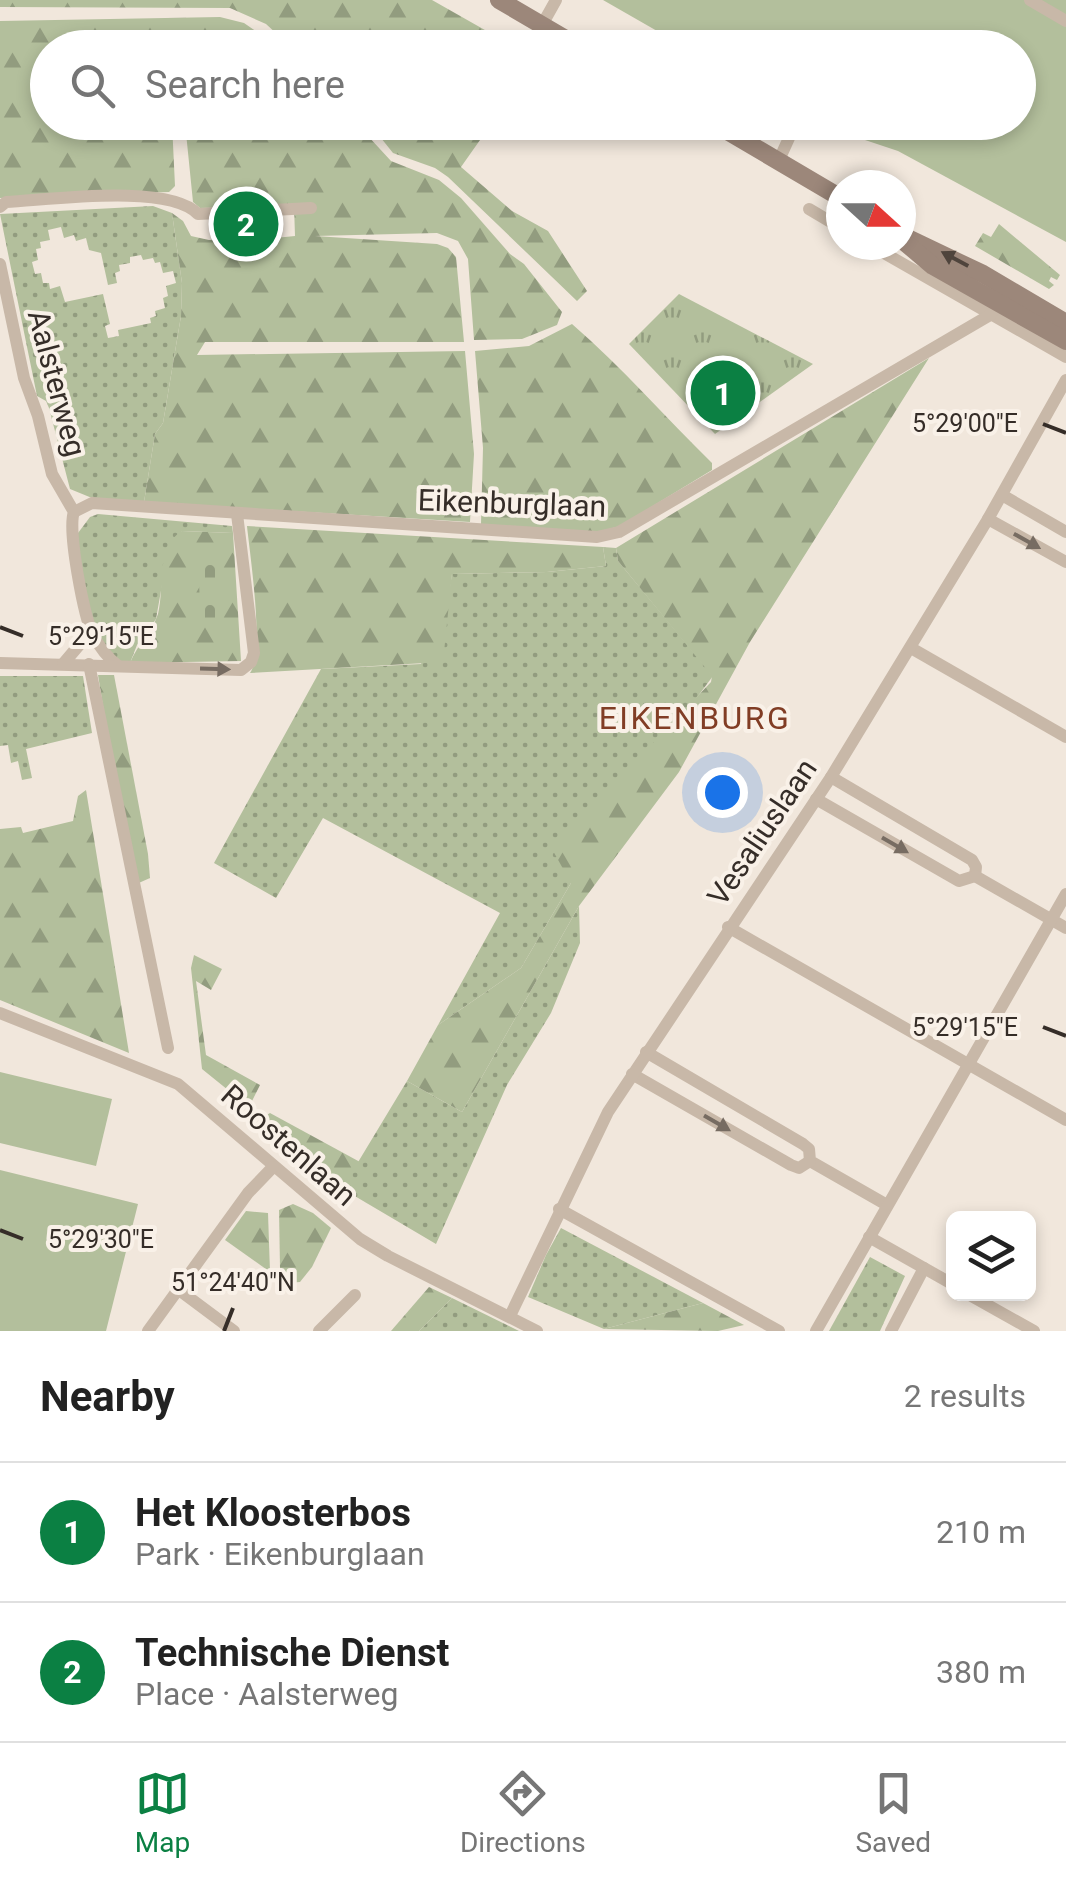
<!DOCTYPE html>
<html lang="en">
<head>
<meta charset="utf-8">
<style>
  body { margin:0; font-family:Roboto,sans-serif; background:#f2f2f2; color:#222 }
  .controls { position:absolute; right:30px; bottom:30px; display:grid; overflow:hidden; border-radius:15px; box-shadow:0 5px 15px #0003 }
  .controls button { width:90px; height:90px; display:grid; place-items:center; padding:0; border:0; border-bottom:2px solid #e0e0e0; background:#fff; color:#222; font:50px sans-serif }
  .compass { position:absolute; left:826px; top:170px; width:90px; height:90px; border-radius:50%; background:#fff; box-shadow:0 5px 15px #0003; rotate:111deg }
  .you { position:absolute; left:722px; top:792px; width:35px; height:35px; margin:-25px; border:8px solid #fff; border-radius:50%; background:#1a73e8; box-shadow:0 0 0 15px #1a73e833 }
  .badge { display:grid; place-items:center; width:65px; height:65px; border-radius:50%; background:#0b8043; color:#fff; font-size:32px; font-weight:700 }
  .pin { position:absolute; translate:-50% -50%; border:5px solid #fff; box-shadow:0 2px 10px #0006 }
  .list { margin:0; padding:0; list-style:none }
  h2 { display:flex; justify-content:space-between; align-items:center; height:130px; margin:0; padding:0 40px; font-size:42px }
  h2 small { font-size:32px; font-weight:400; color:#767676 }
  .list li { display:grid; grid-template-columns:65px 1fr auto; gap:30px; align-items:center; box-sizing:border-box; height:140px; padding:0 40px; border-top:2px solid #e0e0e0 }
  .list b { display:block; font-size:38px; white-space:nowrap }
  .list p { margin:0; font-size:32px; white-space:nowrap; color:#767676 }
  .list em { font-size:32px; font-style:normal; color:#767676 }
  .icon { flex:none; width:55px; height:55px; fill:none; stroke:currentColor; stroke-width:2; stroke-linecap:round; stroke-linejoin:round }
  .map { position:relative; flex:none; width:1066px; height:1331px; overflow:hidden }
  .search { position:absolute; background:#fff; box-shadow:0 5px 15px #0003; left:30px; right:30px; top:30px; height:110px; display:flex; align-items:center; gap:25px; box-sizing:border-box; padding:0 35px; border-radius:55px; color:#767676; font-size:38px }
  .sheet { height:410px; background:#fff }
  nav { display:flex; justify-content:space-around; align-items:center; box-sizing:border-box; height:140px; border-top:2px solid #e0e0e0; background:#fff; font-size:28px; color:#767676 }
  nav a { display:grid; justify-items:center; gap:5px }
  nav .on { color:#0b8043 }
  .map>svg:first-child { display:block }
  .grass { fill:url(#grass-dots); fill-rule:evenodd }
  .forest { fill:url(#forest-firs) }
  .cemetery { fill:url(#cemetery-stones) }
  .park { fill:url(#park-tufts) }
  .pitch { fill:#b3bf9c }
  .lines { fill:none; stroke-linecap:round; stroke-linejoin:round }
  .street { stroke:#c8b8a8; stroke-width:12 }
  .secondary { stroke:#9c877a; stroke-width:18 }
  .oneway { fill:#4f443c }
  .oneway2 { fill:#776c62 }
  .ticks { fill:none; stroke:#352d28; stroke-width:4 }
  .labels { text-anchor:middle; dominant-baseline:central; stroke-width:8; stroke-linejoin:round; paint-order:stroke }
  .street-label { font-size:30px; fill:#352d28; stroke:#f9f1e8 }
  .neighbourhood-label { font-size:32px; letter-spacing:2.5px; fill:#813d25; stroke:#f9f1e8 }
  .ticks-label { font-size:25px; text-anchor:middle; fill:#352d28; stroke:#f9f1e8; stroke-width:8; stroke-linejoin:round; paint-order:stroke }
</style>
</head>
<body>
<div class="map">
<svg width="1066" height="1331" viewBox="0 0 1066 1331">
  <defs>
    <pattern id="grass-dots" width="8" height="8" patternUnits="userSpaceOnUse" patternTransform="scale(2.5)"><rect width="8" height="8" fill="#b3bf9c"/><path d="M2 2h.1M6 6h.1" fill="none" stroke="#929c7f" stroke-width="1.8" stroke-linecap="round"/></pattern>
    <pattern id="forest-firs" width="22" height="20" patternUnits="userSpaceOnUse" patternTransform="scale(2.5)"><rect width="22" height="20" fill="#b3bf9c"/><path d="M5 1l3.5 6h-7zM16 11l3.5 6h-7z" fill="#929c7f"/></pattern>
    <pattern id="cemetery-stones" width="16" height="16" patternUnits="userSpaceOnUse" patternTransform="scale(2.5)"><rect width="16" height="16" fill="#b3bf9c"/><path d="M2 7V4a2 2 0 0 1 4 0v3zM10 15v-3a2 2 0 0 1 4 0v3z" fill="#929c7f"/></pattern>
    <pattern id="park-tufts" width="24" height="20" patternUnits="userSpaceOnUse" patternTransform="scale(2.5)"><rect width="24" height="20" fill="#b3bf9c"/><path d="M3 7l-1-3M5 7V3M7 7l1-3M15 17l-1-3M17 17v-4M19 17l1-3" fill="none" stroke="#929c7f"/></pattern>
  </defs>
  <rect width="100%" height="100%" fill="#f1e7dc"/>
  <g class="grass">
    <path d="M153,206L172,213L182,283L181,316L163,423L155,434L144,502L92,498L70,489L49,408L46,401L37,396L0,214ZM61,227L64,238L74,235L76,241L86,238L89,250L101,253L108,285L117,283L115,273L120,271L119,265L130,263V257L141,255L143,260L153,258L155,263L160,262L163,273L173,271L176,283L166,286L168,296L163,298L165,308L155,311L156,316L150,318L151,323L118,330L119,336L108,338L105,326L110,324L103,294L65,302L60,286L50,289L49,283H43L41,273L35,274L32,262L38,260L36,249L41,248L40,242L50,240L48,230Z"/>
    <path d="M98,514L232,526L233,533L182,531L162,585L156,619L137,645L130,663L118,662L95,637L75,537L90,517Z"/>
    <path d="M603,547L616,548L618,561L713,676L695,700L571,883L521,968L438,1025L500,913L323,818L276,898L214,863L321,669L421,664L449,593L452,574L547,572L606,566Z"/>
    <path d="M0,676H83L92,733L26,749L32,778L22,780L18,761L11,763L8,745L0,746Z"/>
    <path d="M579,906L580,943L551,1013L507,1085L436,1244L353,1195L340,1192L407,1081L462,1112Z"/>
    <path d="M561,1228L703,1303L604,1329L528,1297L546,1255Z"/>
    <path d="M870,1257L905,1276L880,1331H829Z"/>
    <path d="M452,1298L519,1331H419Z"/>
  </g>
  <g class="forest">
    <path d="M0,0H432L515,47H291L266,24L230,8L0,7Z"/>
    <path d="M220,17L244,23L279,47L48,48V122L172,123L175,186L169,192L0,198V21Z"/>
    <path d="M185,123H356L391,161L439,180L461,198L510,254L524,264L562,312L557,325L522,339L474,340L468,259L458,241L437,233L315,236L437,244L448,248L456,257L464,342H205L197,355L465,351L474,454L470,522L144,502L155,434L163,423L181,316L182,283L172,213L183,221L191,236L209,240L237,239L238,254H264L265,239L295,236L294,206L200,208L193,202Z"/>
    <path d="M369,123H492L461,167L512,211L548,231L587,291L577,301L448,177L435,168L393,153Z"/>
    <path d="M999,224L1060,275L1057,280L1051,277L1049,281L1054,285L1049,289L975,246L983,233L991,237Z"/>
    <path d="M572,324C622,367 665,417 712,463V470L620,526L595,533L481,524L483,448L475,351L529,346Z"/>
    <path d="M929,358L750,642L679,772L579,906L462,1112L407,1081L438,1025L521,968L571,883L552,849L711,682L712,676L618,561L616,548Z"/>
    <path d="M247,526L603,547L606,566L547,572L452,574L443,662L250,673C265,652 250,556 247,526Z"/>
    <path d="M182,531L233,533L241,661L130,663C137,645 152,632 158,614C165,587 155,547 182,531Z"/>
    <path d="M98,675H114L148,854L150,878L132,886Z"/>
    <path d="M86,790L129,1053L0,1000V829L21,827L23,833L73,821L78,796Z"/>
    <path d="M194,955L222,969L211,990L196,981L206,1055L260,1085L249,1107L202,1069L191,968Z"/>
    <path d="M270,1113L360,1162L340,1192L262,1118Z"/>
    <path d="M293,1204L313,1213L331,1228L312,1267L300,1282L287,1283L280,1268L279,1210Z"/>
    <path d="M246,1211L268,1213L270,1272L225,1240Z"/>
    <path d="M429,1287L452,1298L419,1331H391Z"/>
    <path d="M703,1303L744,1325L718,1331L604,1329Z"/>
  </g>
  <path class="cemetery" d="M219,557L223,619L221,623L204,625L201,622L198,564L201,558Z"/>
  <path class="park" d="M679,294L813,364L715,434L629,344Z"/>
  <g class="pitch">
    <path d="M603,0H1066V242L898,151L814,123L1018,122V48L685,47Z"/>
    <path d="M0,1072L112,1099L96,1166L0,1143Z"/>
    <path d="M0,1170L138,1204L106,1331H0Z"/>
  </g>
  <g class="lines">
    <g class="street">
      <path d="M1030,0L1066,21"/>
      <path d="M542,25L556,0"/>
      <path d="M779,160L789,138"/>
      <path d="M0,207L6,202C50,200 168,183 198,214L311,208"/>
      <path d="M809,209L841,228"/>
      <path d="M870,245L1066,357"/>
      <path d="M0,264L24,378L38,416L52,474L74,512C67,529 84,618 93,635C99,646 107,657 117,665"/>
      <path d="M1002,495L1066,532"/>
      <path d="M74,512L92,503L597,537L619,532L990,315L1003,296"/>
      <path d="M988,519L1066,562"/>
      <path d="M911,648L1066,737"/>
      <path d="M0,663L241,670L251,662L254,653L237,514"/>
      <path d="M63,664L91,631"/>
      <path d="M89,664L168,1048"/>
      <path d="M831,777L972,860L976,867L975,876"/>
      <path d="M816,799L959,881L975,876"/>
      <path d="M975,876L1066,928"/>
      <path d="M728,927L1066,1120"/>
      <path d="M0,1013L178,1084L360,1239L388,1256L537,1331"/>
      <path d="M646,1052L803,1144L809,1149L810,1161L887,1205"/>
      <path d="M632,1074L791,1165L799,1168L810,1161"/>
      <path d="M559,1209L779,1331"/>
      <path d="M869,1237L954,1285"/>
      <path d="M179,1290L234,1331"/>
      <path d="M968,1294L1034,1331"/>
      <path d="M510,1316L608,1112L831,777L988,519L1066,380"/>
      <path d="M148,1331L248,1193L273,1167"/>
      <path d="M319,1331L355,1295"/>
      <path d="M816,1331L1066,894"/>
      <path d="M891,1331L924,1268"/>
    </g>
    <g class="secondary">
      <path d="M499,0L581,48"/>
      <path d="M712,122L841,198"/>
      <path d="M901,235L983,274L1066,323"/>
      <path d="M901,239L933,266L1066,341"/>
    </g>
  </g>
  <defs><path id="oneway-solid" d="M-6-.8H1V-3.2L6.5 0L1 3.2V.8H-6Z" transform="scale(2.5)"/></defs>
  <use class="oneway" href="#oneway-solid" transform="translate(955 259) rotate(-152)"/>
  <g class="oneway2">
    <use href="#oneway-solid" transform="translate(1027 541) rotate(29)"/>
    <use href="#oneway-solid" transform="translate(215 669) rotate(2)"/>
    <use href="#oneway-solid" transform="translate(895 845) rotate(30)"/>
    <use href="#oneway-solid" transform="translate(717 1123) rotate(30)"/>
  </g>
  <path class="ticks" d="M1043,424L1066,433M0,627L23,636M1043,1027L1066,1036M0,1230L23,1239M224,1331L233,1308"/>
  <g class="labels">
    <g class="street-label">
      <text transform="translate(57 383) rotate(75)">Aalsterweg</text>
      <text transform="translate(512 503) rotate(2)">Eikenburglaan</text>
      <text transform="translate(762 832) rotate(-56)">Vesaliuslaan</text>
      <text transform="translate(289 1145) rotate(41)">Roostenlaan</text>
    </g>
    <g class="neighbourhood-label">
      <text x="695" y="718">EIKENBURG</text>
    </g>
  </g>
  <g class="ticks-label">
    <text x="965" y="432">5°29'00"E</text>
    <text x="101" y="645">5°29'15"E</text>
    <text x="965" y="1036">5°29'15"E</text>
    <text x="101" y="1248">5°29'30"E</text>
    <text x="233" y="1291">51°24'40"N</text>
  </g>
</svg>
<div class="controls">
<button><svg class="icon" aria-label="layers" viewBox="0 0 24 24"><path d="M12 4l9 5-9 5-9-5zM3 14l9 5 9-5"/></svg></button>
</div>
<svg class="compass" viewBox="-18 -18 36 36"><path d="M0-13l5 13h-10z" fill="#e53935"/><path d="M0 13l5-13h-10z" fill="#767676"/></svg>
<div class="you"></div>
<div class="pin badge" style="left:723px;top:393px">1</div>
<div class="pin badge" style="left:246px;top:224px">2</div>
<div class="search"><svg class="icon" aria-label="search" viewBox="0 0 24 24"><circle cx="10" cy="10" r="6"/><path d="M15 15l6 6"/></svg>Search here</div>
</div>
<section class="sheet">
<h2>Nearby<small>2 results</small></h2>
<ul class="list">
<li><span class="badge">1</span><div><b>Het Kloosterbos</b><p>Park · Eikenburglaan</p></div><em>210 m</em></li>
<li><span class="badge">2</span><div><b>Technische Dienst</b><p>Place · Aalsterweg</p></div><em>380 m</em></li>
</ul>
</section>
<nav>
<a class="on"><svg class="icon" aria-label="map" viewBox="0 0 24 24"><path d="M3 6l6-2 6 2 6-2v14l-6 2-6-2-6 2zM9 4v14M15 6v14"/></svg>Map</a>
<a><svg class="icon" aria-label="directions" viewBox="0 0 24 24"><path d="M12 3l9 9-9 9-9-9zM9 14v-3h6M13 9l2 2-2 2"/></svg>Directions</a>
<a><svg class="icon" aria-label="saved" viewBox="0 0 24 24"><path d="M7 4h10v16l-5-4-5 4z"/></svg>Saved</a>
</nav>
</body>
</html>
